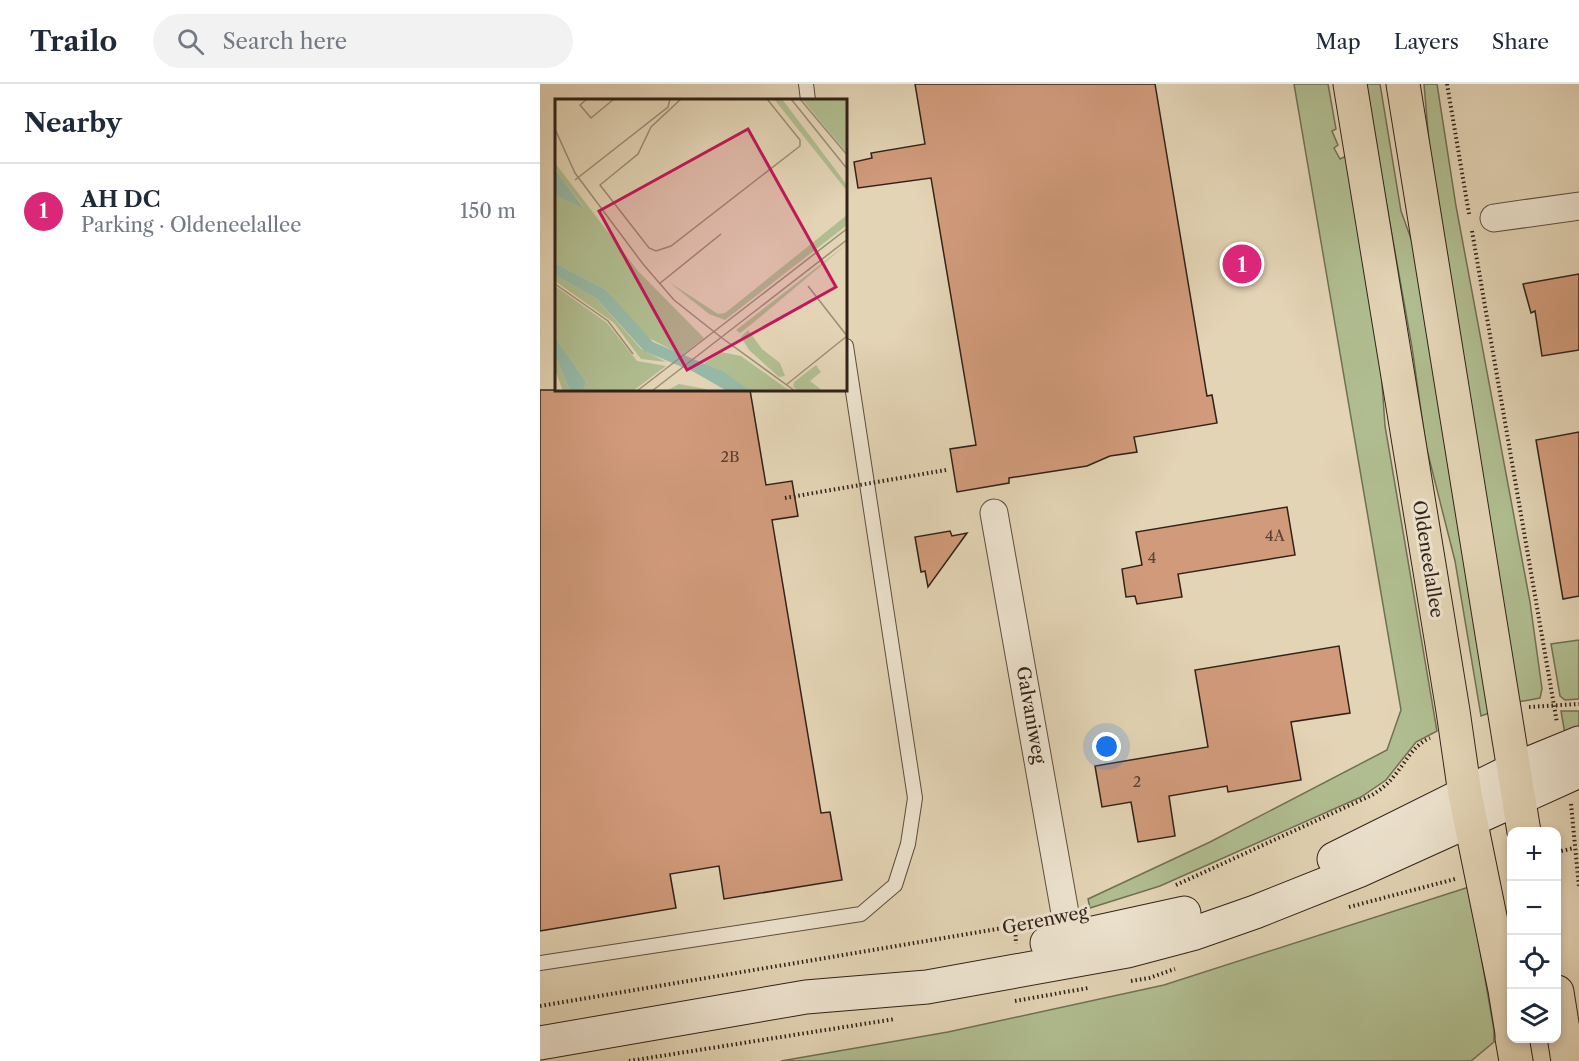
<!DOCTYPE html>
<html lang="en">
<head>
<meta charset="utf-8">
<style>
  body { margin:0; font-family:"Libre Caslon Text",serif; background:#f2f2f3; color:#1f2937 }
  .controls { position:absolute; right:18px; bottom:18px; display:grid; overflow:hidden; border-radius:12px; box-shadow:0 3px 9px #0003 }
  .controls button { width:54px; height:54px; display:grid; place-items:center; padding:0; border:0; border-bottom:2px solid #e0e1e3; background:#fff; color:#1f2937; font:30px sans-serif }
  .you { position:absolute; left:567px; top:663px; width:21px; height:21px; margin:-15px; border:4px solid #fff; border-radius:50%; background:#1a73e8; box-shadow:0 0 0 9px #1a73e833 }
  .badge { display:grid; place-items:center; width:39px; height:39px; border-radius:50%; background:#db2777; color:#fff; font-size:20px; font-weight:700 }
  .pin { position:absolute; translate:-50% -50%; border:3px solid #fff; box-shadow:0 2px 6px #0006 }
  .list { margin:0; padding:0; list-style:none }
  h2 { display:flex; justify-content:space-between; align-items:center; height:78px; margin:0; padding:0 24px; font-size:26px }
  h2 small { font-size:20px; font-weight:400; color:#747a83 }
  .list li { display:grid; grid-template-columns:39px 1fr auto; gap:18px; align-items:center; box-sizing:border-box; height:96px; padding:0 24px; border-top:2px solid #e0e1e3 }
  .list b { display:block; font-size:22px; white-space:nowrap }
  .list p { margin:0; font-size:20px; white-space:nowrap; color:#747a83 }
  .list em { font-size:20px; font-style:normal; color:#747a83 }
  .icon { flex:none; width:33px; height:33px; fill:none; stroke:currentColor; stroke-width:2; stroke-linecap:round; stroke-linejoin:round }
  .map { position:relative; flex:none; width:1039px; height:977px; overflow:hidden }
  header { display:flex; align-items:center; gap:36px; box-sizing:border-box; height:84px; padding:0 30px; background:#fff; border-bottom:2px solid #e0e1e3 }
  header strong { font-size:28px }
  nav { display:flex; gap:33px; margin-inline-start:auto; font-size:21px }
  .search { width:420px; height:54px; background:#f2f2f3; display:flex; align-items:center; gap:15px; box-sizing:border-box; padding:0 21px; border-radius:33px; color:#747a83; font-size:22px }
  main { display:flex }
  aside { flex:1; background:#fff }
  .map>svg:first-child { display:block }
  .green { fill:#b0bd90; stroke:#707054; stroke-width:1.5 }
  .pier { fill:#e3d4b5 }
  .building { fill:#d19b7b; stroke:#312219; stroke-width:1.5 }
  .lines { fill:none; stroke-linecap:round; stroke-linejoin:round }
  .lane-casing { stroke:#5e4e40; stroke-width:16 }
  .street-casing { stroke:#5e4e40; stroke-width:29 }
  .secondary-casing { stroke:#312219; stroke-width:35 }
  .primary-casing { stroke:#312219; stroke-width:35 }
  .path { stroke:#312219; stroke-width:4; stroke-dasharray:1.5 3; stroke-linecap:butt }
  .lane { stroke:#ede3cf; stroke-width:14 }
  .street { stroke:#ede3cf; stroke-width:27 }
  .secondary { stroke:#ede3cf; stroke-width:33 }
  .primary { stroke:#e3d4b5; stroke-width:33 }
  .path-bridge { stroke:#312219; stroke-width:4; stroke-dasharray:1.5 3; stroke-linecap:butt }
  .labels { text-anchor:middle; dominant-baseline:central; stroke-width:6; stroke-linejoin:round; paint-order:stroke }
  .number-label { font-size:15px; fill:#594032 }
  .street-label { font-size:18px; fill:#312219; stroke:#ede3cf }
  .inset-road { fill:none; stroke:#9c8d77; stroke-width:1.5 }
  .view { fill:#c2185b; fill-opacity:0.15; stroke:#c2185b; stroke-width:3 }
  .inset-edge { fill:none; stroke:#312219; stroke-width:3 }
</style>
</head>
<body>
<header>
<strong>Trailo</strong>
<div class="search"><svg class="icon" aria-label="search" viewBox="0 0 24 24"><circle cx="10" cy="10" r="6"/><path d="M15 15l6 6"/></svg>Search here</div>
<nav><a>Map</a><a>Layers</a><a>Share</a></nav>
</header>
<main>
<aside>
<h2>Nearby<small></small></h2>
<ul class="list">
<li><span class="badge">1</span><div><b>AH DC</b><p>Parking · Oldeneelallee</p></div><em>150 m</em></li>
</ul>
</aside>
<div class="map">
<svg width="1039" height="977" viewBox="0 0 1039 977">
  <rect width="100%" height="100%" fill="#e3d4b5"/>
  <filter id="stains"><feTurbulence type="fractalNoise" baseFrequency=".00333" numOctaves="4"/><feColorMatrix values="0 0 0 0 .2 0 0 0 0 .09 0 0 0 0 .02 0 0 0 .5 -.17"/></filter>
  <radialGradient id="worn" r=".72"><stop offset=".6" stop-color="#630" stop-opacity="0"/><stop offset="1" stop-color="#630" stop-opacity=".3"/></radialGradient>
  <g class="green">
    <path d="M754,0H788L796,45L792,47L798,61L794,64L800,75L808,71L837,227L845,342L897,647L876,658L846,696L821,713L620,802L550,824L548,815L670,758L847,666L861,626Z"/>
    <path d="M825,0H840L861,127L884,191L955,627L941,632L915,477L886,362L872,263Z"/>
    <path d="M884,0H897L916,122L990,518L1002,605L1000,614L978,618L894,118Z"/>
    <path d="M1039,556V615L1025,616L1020,612L1011,560Z"/>
    <path d="M1021,627H1039V647L1025,650Z"/>
    <path d="M929,803L954,946V958L931,977H241L408,948L624,901Z"/>
  </g>
  <path class="pier" d="M1037,881L1039,895V977H999L995,955L1017,954V899Z"/>
  <g class="building">
    <path d="M375,0H615L667,312L672,311L677,339L594,353L597,368L570,372L547,382L469,394V399L417,408L410,365L436,361L391,94L318,104L314,78L332,74L331,69L385,60Z"/>
    <path d="M1039,190V266L1002,272L995,227L991,229L983,200Z"/>
    <path d="M0,306H210L226,401L252,397L258,432L232,436L281,729L290,728L302,796L184,815L179,782L130,790L136,824L0,847Z"/>
    <path d="M1039,348V512L1023,515L996,356Z"/>
    <path d="M747,423L755,471L638,490L642,513L597,520L595,512L586,513L582,485L602,481L596,448Z"/>
    <path d="M410,447L412,452L427,449L388,503L385,487L381,488L375,453Z"/>
    <path d="M799,562L810,629L751,638L761,696L688,708L687,702L629,712L635,752L598,758L591,718L562,723L555,682L668,663L655,586Z"/>
  </g>
  <g class="lines">
    <defs>
      <g id="lane">
        <path d="M266,0L268,16"/>
        <path d="M0,879L321,830L355,801L368,760L375,714L306,262"/>
      </g>
      <g id="street">
        <path d="M954,134L1039,122"/>
        <path d="M454,429L533,874"/>
      </g>
      <g id="secondary">
        <path d="M794,775L973,686L1039,659"/>
        <path d="M507,859L644,829"/>
        <path d="M0,959L266,913L387,903L587,867L655,849L715,828L818,787L1039,687"/>
      </g>
      <g id="primary">
        <path d="M810,0L913,627L925,710L965,906L972,949"/>
        <path d="M863,0L984,748"/>
        <path d="M1017,908L1028,977"/>
        <path d="M972,954L976,977"/>
      </g>
    </defs>
    <use href="#lane" class="lane-casing"/>
    <use href="#street" class="street-casing"/>
    <use href="#secondary" class="secondary-casing"/>
    <use href="#primary" class="primary-casing"/>
    <g class="path">
      <path d="M907,0L929,130"/>
      <path d="M932,147L1017,639"/>
      <path d="M989,623L1039,620"/>
      <path d="M1031,720L1039,803"/>
      <path d="M1017,768L1034,764"/>
      <path d="M636,801L832,711C840,706 848,700 854,692C866,678 873,661 890,654"/>
      <path d="M809,823L915,795"/>
      <path d="M475,842L476,860"/>
      <path d="M591,897L609,894L635,885"/>
      <path d="M475,917L548,904"/>
      <path d="M0,922L487,840"/>
      <path d="M89,977L355,935"/>
    </g>
    <use href="#lane" class="lane"/>
    <use href="#street" class="street"/>
    <use href="#secondary" class="secondary"/>
    <use href="#primary" class="primary"/>
    <path class="path-bridge" d="M245,414L406,386"/>
  </g>
  <g class="labels">
    <g class="number-label">
      <text x="190" y="372">2B</text>
      <text x="735" y="451">4A</text>
      <text x="612" y="473">4</text>
      <text x="597" y="697">2</text>
    </g>
    <g class="street-label">
      <text transform="translate(888 475) rotate(81)">Oldeneelallee</text>
      <text transform="translate(491 631) rotate(80)">Galvaniweg</text>
      <text transform="translate(505 836) rotate(-11)">Gerenweg</text>
    </g>
  </g>
  <g transform="translate(15 15)">
    <rect width="292" height="292" fill="#e3d4b5"/>
    <path d="M219,0H227L292,86V92ZM247,0H292V54ZM0,64L83,172L149,239L127,256L90,237L51,191L0,164V96L29,108L2,74ZM292,116V126L170,221L154,215L114,183L163,215L170,214ZM292,145L198,224L185,234L181,231ZM0,176L41,199L86,250L111,263L86,260L59,224L0,182ZM0,187L52,224L82,262L111,267L78,292H28L31,283L0,238ZM193,231L207,250L225,264L230,277L224,278L194,251L186,238ZM166,253L186,257L235,292H195L149,264ZM0,256L15,292H8L0,271ZM261,266L266,273L255,282L268,292H244L238,288L239,283ZM124,285L151,290L154,292H111Z" fill="#b0bd90"/>
    <path d="M0,71L25,104L29,109L0,96ZM0,164L51,191L98,243L169,273L195,292H172L139,273L89,252L41,199L0,176ZM0,238L31,283L28,292H15L0,256Z" fill="#96b9a7"/>
    <path class="inset-road" d="M32,0L25,6L36,19L59,0M126,0L96,28L83,55L45,86L94,149L101,152L116,147L245,47V41L212,0M236,0L293,71M245,0L293,57M0,30L20,74L88,165L119,201L167,239M20,81L113,8L115,0M0,185L53,222L78,255M104,185L166,135M167,239L240,292M231,286L292,237L253,187M82,292L293,129M97,292L293,140"/>
    <path class="view" d="M193,30L281,188L132,271L44,112Z"/>
    <rect width="292" height="292" class="inset-edge"/>
  </g>
  <rect width="100%" height="100%" filter="url(#stains)"/>
  <rect width="100%" height="100%" fill="url(#worn)"/>
</svg>
<div class="controls">
<button>+</button>
<button>−</button>
<button><svg class="icon" aria-label="locate" viewBox="0 0 24 24"><circle cx="12" cy="12" r="6"/><path d="M12 2v4M12 18v4M2 12h4M18 12h4"/></svg></button>
<button><svg class="icon" aria-label="layers" viewBox="0 0 24 24"><path d="M12 4l9 5-9 5-9-5zM3 14l9 5 9-5"/></svg></button>
</div>
<div class="you"></div>
<div class="pin badge" style="left:702px;top:180px">1</div>
</div>
</main>
</body>
</html>
